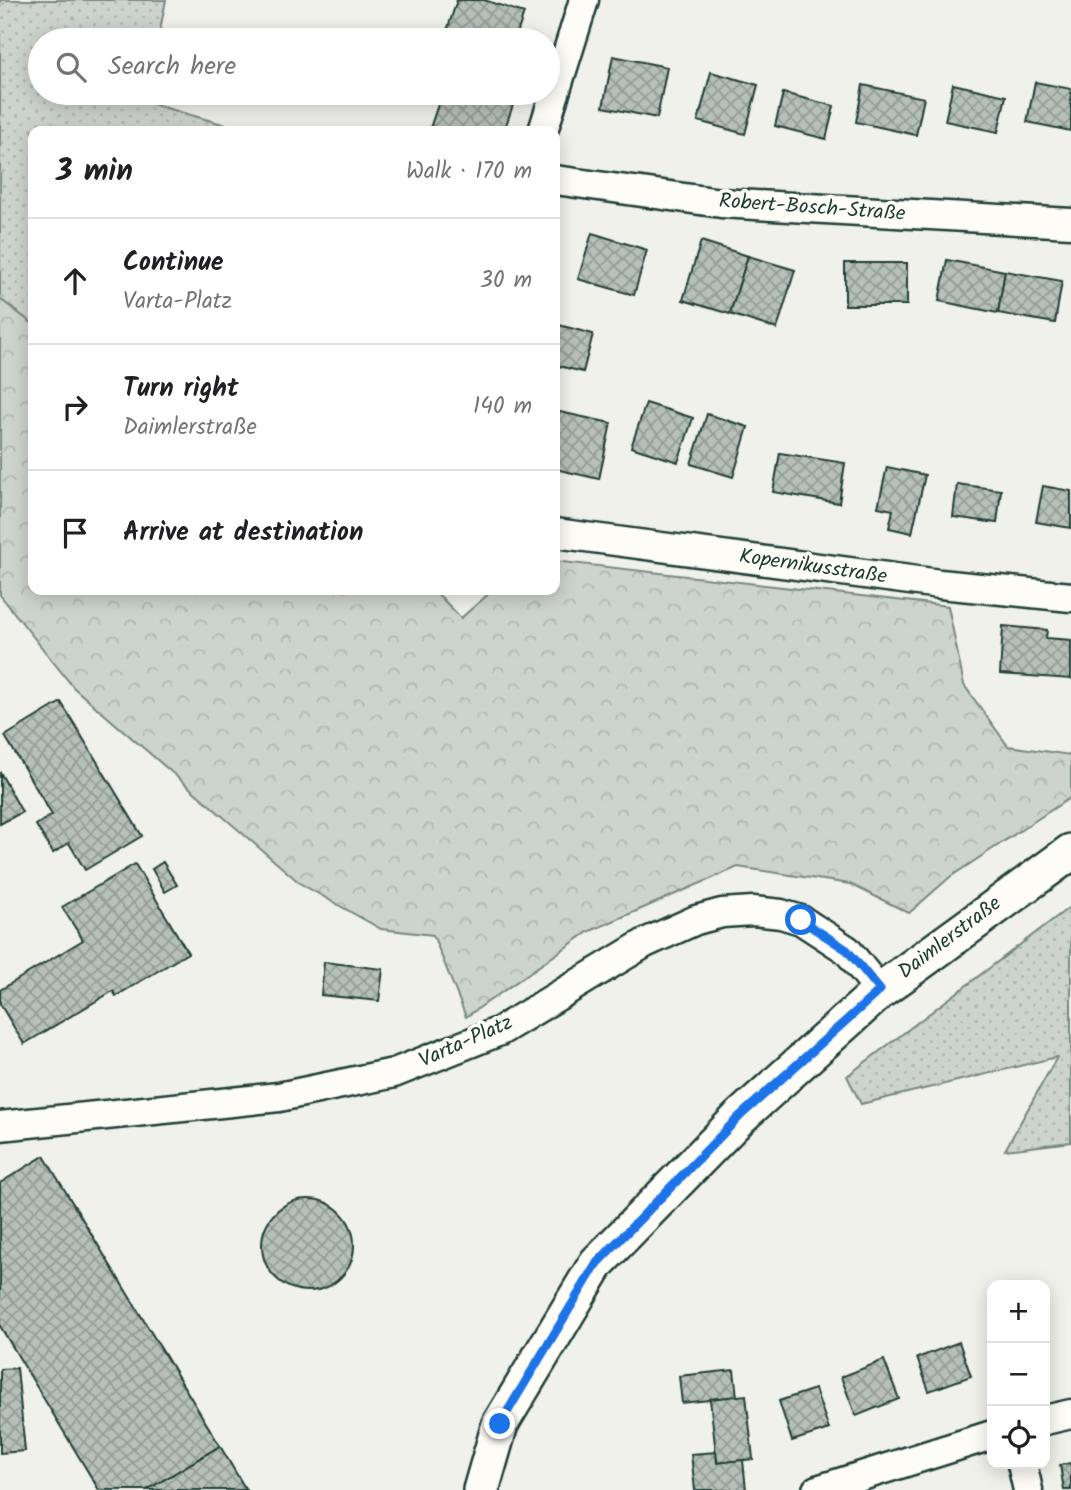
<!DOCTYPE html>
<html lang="en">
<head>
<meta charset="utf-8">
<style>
  body { margin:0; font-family:Kalam,sans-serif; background:#f6f6f6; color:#202124 }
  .controls { position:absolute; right:21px; bottom:21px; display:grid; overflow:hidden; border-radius:14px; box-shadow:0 4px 18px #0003 }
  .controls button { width:63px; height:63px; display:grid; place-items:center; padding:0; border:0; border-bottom:2px solid #e0e0e0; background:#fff; color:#202124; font:35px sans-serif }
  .stop { position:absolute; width:21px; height:21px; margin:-16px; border:5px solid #1a73e8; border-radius:50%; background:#fff }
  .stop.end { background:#1a73e8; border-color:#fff; box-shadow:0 2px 7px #0008 }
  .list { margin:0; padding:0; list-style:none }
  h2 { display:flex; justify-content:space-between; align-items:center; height:91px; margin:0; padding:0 28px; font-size:30px }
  h2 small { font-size:23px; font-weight:400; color:#757577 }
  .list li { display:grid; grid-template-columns:46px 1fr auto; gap:21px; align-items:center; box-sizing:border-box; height:126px; padding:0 28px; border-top:2px solid #e0e0e0 }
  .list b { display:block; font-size:26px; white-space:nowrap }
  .list p { margin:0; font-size:23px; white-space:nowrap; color:#757577 }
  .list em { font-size:23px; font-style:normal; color:#757577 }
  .icon { flex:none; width:38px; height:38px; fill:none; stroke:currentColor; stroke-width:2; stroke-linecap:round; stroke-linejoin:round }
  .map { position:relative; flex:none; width:1071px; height:1490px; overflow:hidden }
  .search { position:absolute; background:#fff; box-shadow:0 4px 18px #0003; left:28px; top:28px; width:532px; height:77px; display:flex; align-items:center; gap:18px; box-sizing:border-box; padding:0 24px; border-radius:38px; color:#757577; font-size:26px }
  .panel { position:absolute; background:#fff; box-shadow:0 4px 18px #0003; left:28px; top:126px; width:532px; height:469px; border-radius:14px }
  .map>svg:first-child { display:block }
  .green { fill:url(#green-dots); stroke:#768880; stroke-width:2 }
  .forest { fill:url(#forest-crowns); stroke:#768880; stroke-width:2 }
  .building { fill:url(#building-cross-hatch); stroke:#1f3d34; stroke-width:2 }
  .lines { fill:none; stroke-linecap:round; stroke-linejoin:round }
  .minor-casing { stroke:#1f3d34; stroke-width:33 }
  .major-casing { stroke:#1f3d34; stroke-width:40 }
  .minor { stroke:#fdfcf7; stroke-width:28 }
  .major { stroke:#fdfcf7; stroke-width:35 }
  .route { stroke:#1a73e8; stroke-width:9 }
  .labels { text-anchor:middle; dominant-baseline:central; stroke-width:7; stroke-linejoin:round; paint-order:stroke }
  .street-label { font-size:21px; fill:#1f3d34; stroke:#fdfcf7 }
</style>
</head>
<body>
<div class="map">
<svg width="1071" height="1490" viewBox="0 0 1071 1490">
  <defs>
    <pattern id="green-dots" width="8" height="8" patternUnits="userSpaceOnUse" patternTransform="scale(1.75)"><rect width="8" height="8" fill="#cdd3cd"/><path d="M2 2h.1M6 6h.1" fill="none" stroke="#b0b6b1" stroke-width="1.8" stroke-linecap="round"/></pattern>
    <pattern id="forest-crowns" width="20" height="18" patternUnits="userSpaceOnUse" patternTransform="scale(1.75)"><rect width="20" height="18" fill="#cdd3cd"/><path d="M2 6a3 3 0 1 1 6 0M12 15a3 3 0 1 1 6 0" fill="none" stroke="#b0b6b1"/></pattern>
    <pattern id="building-cross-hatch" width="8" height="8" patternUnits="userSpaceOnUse" patternTransform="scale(1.75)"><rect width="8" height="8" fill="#b6bfb8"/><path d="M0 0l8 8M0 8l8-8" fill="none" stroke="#939c96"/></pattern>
  </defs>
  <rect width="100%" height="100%" fill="#f0f1eb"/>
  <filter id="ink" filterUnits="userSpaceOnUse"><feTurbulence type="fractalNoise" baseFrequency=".0143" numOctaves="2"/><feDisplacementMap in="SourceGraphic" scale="14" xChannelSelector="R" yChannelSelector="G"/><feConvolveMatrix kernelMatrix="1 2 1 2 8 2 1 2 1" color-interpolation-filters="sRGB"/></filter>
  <g filter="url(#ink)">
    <g class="green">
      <path d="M0,0H166L158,40H40V93H146L145,102L247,131H33V324L0,299Z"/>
      <path d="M1071,906V1142L1005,1150L1057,1057L861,1104L847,1076Z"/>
    </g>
    <path class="forest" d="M0,299L33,324V590H434L461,618L493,590H555V561L948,606L964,685L1008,746L1071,755V797L950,877L909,913L850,884L738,867L588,932L466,1017L433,935L381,929L301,884L74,688L0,595Z"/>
    <g class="building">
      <path d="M457,0H484L524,13L515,40H444Z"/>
      <path d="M613,56L667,67L657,118L603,107Z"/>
      <path d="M711,72L758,85L745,134L698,121Z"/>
      <path d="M1035,82L1071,89V131L1027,122Z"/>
      <path d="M953,84L1006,96L998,132L945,121Z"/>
      <path d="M863,85L924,98L916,135L856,122Z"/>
      <path d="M442,93H474L513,105L504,131H429Z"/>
      <path d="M783,93L834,106L826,139L775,126Z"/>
      <path d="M592,233L647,250L634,295L578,279Z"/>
      <path d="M701,241L748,256L730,314L683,300Z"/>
      <path d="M748,256L795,270L777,329L730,314Z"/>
      <path d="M947,260L1005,271L998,313L939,301Z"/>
      <rect x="845" y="263" width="62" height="42"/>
      <path d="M1005,271L1062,281L1055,323L998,313Z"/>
      <path d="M555,324L593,334L583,372L555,365Z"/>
      <path d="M646,403L693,418L678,462L631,447Z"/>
      <path d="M555,411L611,423L599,479L555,469Z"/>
      <path d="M707,414L748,427L733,477L691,464Z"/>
      <path d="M780,453L845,463L839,503L773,492Z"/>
      <path d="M887,467L925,475L912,533L889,528L893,510L878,507Z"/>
      <path d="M957,484L1001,490L997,523L953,517Z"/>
      <path d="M1043,486L1071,491V528L1036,522Z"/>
      <path d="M1003,626L1047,630L1046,638L1071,640V679L1000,674Z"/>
      <path d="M61,702L142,836L85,870L69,843L53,853L36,825L52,815L5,736Z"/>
      <path d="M0,772L22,812L0,824Z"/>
      <path d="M163,862L177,885L165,892L152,869Z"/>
      <path d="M135,864L188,953L116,996L113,991L24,1044L0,1004V990L83,940L62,907Z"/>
      <path d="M324,962L383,969L379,1001L321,995Z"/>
      <path d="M44,1156L220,1446L147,1490H99L0,1326V1183Z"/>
      <circle cx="308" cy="1245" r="46"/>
      <path d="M959,1342L971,1376L929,1391L917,1358Z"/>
      <path d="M884,1360L899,1399L856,1416L841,1377Z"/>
      <path d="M17,1368L25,1451L0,1453V1369Z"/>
      <path d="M734,1370L737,1397L682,1403L679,1376Z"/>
      <path d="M815,1389L829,1429L792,1441L779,1401Z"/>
      <path d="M746,1395L753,1459L717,1463L710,1399Z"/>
      <path d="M220,1446L246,1490H147Z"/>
      <path d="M716,1452L717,1463L743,1460L746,1490H695L691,1454Z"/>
      <path d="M1071,1463V1490H1064L1060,1465Z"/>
    </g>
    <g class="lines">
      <defs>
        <g id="minor">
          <path d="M543,131L584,0"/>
          <path d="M555,180L721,203L1071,223"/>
          <path d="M555,533L940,584L1071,597"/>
          <path d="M0,1126L279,1097L394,1073L500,1031L645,943L696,920L722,913L753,911L781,914L801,920L847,950L880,991"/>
          <path d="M1045,1420L1071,1414"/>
          <path d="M1022,1464L1028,1490"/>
          <path d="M817,1490L992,1435"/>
        </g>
        <path id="major" d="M481,1490L500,1424L597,1263L740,1117L880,991L1071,852"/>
      </defs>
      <use href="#minor" class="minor-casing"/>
      <use href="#major" class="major-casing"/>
      <use href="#minor" class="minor"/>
      <use href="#major" class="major"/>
    </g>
  </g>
  <g class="lines" filter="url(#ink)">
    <path class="route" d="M500,1424L597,1263L740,1116L880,990L847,950L801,920"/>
  </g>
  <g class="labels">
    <g class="street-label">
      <text transform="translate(812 208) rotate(4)">Robert-Bosch-Straße</text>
      <text transform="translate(813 567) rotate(8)">Kopernikusstraße</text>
      <text transform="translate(950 938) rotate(-37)">Daimlerstraße</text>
      <text transform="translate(466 1042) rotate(-24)">Varta-Platz</text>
    </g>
  </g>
</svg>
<div class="controls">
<button>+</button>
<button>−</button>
<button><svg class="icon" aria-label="locate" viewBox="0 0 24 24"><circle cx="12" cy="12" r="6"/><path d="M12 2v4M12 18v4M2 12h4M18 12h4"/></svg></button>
</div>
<div class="stop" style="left:801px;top:920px"></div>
<div class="stop end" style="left:500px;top:1424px"></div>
<div class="search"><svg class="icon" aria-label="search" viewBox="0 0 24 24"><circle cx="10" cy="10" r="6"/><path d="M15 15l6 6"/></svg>Search here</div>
<section class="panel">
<h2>3 min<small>Walk · 170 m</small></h2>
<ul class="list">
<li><svg class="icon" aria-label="ahead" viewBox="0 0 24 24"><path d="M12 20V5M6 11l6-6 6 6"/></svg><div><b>Continue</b><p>Varta-Platz</p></div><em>30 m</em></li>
<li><svg class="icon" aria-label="right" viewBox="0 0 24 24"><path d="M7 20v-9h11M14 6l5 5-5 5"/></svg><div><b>Turn right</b><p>Daimlerstraße</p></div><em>140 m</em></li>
<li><svg class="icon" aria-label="arrive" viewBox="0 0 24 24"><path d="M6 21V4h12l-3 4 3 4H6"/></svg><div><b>Arrive at destination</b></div></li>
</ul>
</section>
</div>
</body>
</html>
